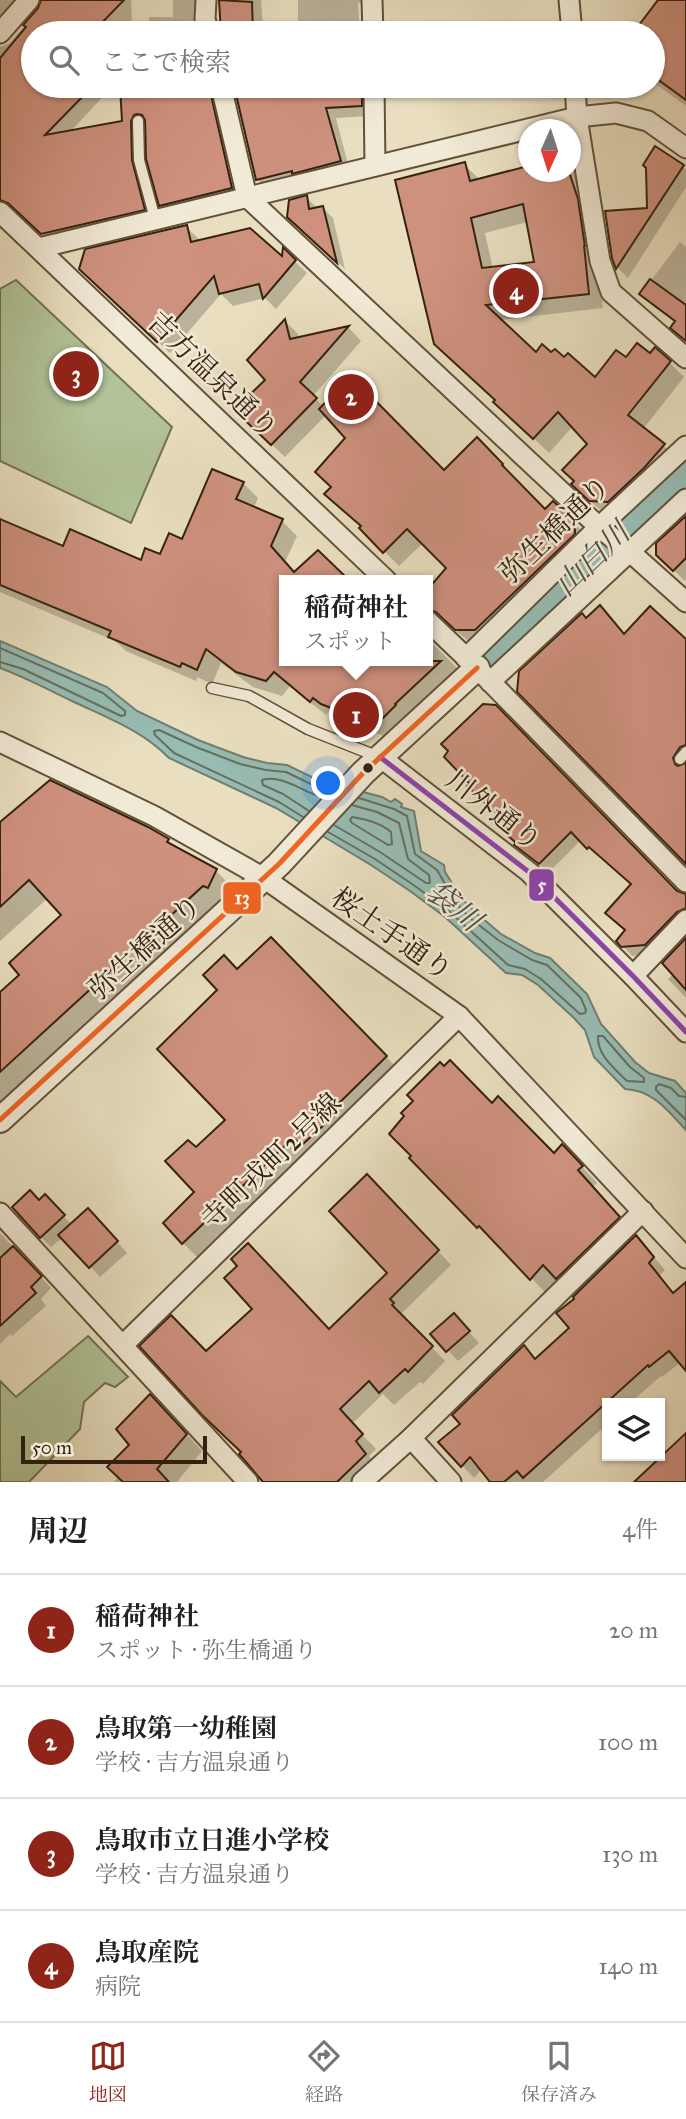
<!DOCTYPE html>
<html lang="ja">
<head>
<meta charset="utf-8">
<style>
  body { margin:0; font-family:"IM FELL Great Primer","Noto Serif JP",serif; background:#f6f6f6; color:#222 }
  .controls { position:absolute; right:21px; bottom:21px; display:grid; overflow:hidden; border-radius:0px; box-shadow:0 2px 5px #0004 }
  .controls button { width:63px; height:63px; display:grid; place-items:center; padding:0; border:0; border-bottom:2px solid #e0e0e0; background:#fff; color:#222; font:35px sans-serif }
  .compass { position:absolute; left:518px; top:119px; width:63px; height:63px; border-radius:50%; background:#fff; box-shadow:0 2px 5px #0004; rotate:183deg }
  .scale { position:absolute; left:21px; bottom:18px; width:186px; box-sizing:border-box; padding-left:7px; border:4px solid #35220e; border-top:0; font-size:19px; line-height:24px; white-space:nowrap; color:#35220e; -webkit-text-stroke:5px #f1ead6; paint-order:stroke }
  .you { position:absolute; left:329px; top:784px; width:24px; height:24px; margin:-18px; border:5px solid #fff; border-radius:50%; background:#1a73e8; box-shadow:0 0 0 10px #1a73e833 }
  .badge { display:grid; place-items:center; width:46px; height:46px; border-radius:50%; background:#8f2418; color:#fff; font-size:23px; font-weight:700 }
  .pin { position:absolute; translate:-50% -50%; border:4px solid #fff; box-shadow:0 2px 7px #0006 }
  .popup { position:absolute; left:279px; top:575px; width:154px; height:91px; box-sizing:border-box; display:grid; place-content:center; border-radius:0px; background:#fff; filter:drop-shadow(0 2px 5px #0005); font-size:23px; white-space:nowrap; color:#767676 }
  .popup b { font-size:26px; color:#222 }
  .popup::after { content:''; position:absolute; left:50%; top:100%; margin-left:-14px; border:14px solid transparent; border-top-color:#fff }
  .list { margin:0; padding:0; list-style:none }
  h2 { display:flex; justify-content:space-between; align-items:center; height:91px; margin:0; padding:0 28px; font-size:30px }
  h2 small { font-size:23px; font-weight:400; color:#767676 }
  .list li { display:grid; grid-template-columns:46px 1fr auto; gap:21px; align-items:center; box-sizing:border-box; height:112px; padding:0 28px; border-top:2px solid #e0e0e0 }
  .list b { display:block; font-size:26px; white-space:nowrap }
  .list p { margin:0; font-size:23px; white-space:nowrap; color:#767676 }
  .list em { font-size:23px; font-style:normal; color:#767676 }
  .icon { flex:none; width:38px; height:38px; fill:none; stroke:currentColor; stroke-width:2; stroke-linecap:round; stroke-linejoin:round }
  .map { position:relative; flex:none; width:686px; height:1482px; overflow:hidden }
  .search { position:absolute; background:#fff; box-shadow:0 2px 5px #0004; left:21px; right:21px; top:21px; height:77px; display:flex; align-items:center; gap:18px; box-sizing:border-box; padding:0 24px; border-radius:38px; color:#767676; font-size:26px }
  .sheet { height:539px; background:#fff }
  nav { display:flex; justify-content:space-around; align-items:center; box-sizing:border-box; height:98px; border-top:2px solid #e0e0e0; background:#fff; font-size:19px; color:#767676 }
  nav a { display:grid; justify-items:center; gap:4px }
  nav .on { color:#8f2418 }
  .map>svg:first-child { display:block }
  .green { fill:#b1c397; stroke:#737252; stroke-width:2 }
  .water { fill:#97bcb3; stroke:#707e71; stroke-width:2 }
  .shadow { fill:#0003; fill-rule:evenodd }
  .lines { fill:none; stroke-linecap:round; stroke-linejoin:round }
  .shore { stroke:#666f60; stroke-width:2 }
  .river { stroke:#97bcb3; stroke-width:46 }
  .building { fill:#ce917e; stroke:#35220e; stroke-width:2; fill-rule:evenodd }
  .service-casing { stroke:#62513a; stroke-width:13 }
  .minor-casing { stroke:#62513a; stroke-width:23 }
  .tertiary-casing { stroke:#62513a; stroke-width:28 }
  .service { stroke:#f1ead6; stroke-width:10 }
  .minor { stroke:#f1ead6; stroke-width:19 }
  .tertiary { stroke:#f1ead6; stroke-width:24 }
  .bus-1-casing { stroke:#f1ead6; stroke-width:10 }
  .bus-2-casing { stroke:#f1ead6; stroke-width:10 }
  .bus-1 { stroke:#8e44ad; stroke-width:5 }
  .bus-2 { stroke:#f26522; stroke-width:5 }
  .bus-dot { fill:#35220e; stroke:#f1ead6; stroke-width:2.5 }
  .labels { text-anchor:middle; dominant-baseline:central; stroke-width:5; stroke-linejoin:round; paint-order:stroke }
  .street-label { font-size:28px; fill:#35220e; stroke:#f1ead6 }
  .water-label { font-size:30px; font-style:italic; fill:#525040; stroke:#f1ead6 }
  .line-badge { stroke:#f1ead6; stroke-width:2.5 }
  .badge-label { font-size:19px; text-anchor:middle; font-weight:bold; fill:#fff }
</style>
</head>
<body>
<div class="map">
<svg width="686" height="1482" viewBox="0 0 686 1482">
  <rect width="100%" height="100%" fill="#e9dfc0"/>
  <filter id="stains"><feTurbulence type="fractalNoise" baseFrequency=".00286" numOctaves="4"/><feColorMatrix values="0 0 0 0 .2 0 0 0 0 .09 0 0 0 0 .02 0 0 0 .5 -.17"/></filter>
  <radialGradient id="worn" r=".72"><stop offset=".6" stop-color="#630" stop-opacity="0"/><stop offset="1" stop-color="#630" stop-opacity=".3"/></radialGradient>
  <g class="green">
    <path d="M16,280L172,427L131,523L0,461V289Z"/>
    <path d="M88,1336L128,1377L115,1387L105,1383L84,1402L80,1429L29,1482H0V1381L16,1397Z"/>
  </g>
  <path class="water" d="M0,641L107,687L137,711L198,740L243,757L267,763L287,765L318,780L382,797L391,802L395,799L402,804L401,807L414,811L421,851L444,865L445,872L462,899L475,912L501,934L535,953L550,958L587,994L601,1024L635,1062L649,1073L675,1081L686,1093V1130C668,1111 653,1090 625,1089L594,1057L585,1030L574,1018L538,985L522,975L506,973L445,917L410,891L371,865L276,808L169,758C142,730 105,717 70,700C47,689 24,677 0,668Z"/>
  <g class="shadow">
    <path d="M0,0H18L0,39Z"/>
    <path d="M58,0H131L132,24H122L113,33H55Z"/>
    <path d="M173,0H211L204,33H150L149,17H173Z"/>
    <path d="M219,0H261L263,28L298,27V0H374V2L358,3L360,33H222Z"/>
    <path d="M660,0H686V106L653,82V33H636Z"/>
    <path d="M34,15L54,33H33V86H113L69,133L124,123L121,86H227L242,199L172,216L161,205L147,120L141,132L142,172L155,220L53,244L0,194V47L10,43Z"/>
    <path d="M235,86H373L372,116L336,118L350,172L268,190L257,179Z"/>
    <path d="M596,86H617V92H601Z"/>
    <path d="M464,164L480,180L528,167V172H570V164L579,173L598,258L603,308L499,320L536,354L595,380L626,360L650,356L669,362L684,377L644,428L679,460L606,515L588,499L589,444L573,426L549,453L452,359ZM528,222L536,264L493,269L485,233Z"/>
    <path d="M682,166L686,169V187L628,278L618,268L614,257Z"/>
    <path d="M306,197L318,209L323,208L333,218L345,269L299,228Z"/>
    <path d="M186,227L199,239V242L283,260L284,251L307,273L276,309L265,298L233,306L221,294L170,353L94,281Z"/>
    <path d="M680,242L686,247V341L676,323L653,306L641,294Z"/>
    <path d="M285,321L298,334L299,338L349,328L361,341L313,396L324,407L444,473L477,439L545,511L573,522L589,538L472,644L448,624H441L430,635L431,642L457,668L456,676L389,742L384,736L338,718L329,711L326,715L290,686L282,696L253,687L221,663L212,684L197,677L196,681L126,651L115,641L0,592V521L64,548L142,562L160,556L183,541L243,483L258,498L254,508L282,521L297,536L285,562L295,574L318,552L346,580H284V661H428V592L449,568L423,543L399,566L361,528L333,487L347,438L326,415L285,457L249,423L267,380Z"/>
    <path d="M686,518V579L685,581L658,555Z"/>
    <path d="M611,618L625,635L686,644V862L586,620Z"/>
    <path d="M446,757L677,892L686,899V921L655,954L632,956L618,941L627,931L633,884L599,855L597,856L581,840L549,872L526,854L500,815Z"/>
    <path d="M0,824L168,840L178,850L216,871L234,889L226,905L0,1107V994L21,975L63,915L48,898L0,941Z"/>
    <path d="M271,939L405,1076L351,1129L355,1133L322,1163L202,1262L183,1243L197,1192L196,1150L227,1120L238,971Z"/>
    <path d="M686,940V998L668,979L674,974Z"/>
    <path d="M492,1105L554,1155L578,1162L597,1183L593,1187L665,1270L659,1276L674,1294L686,1299V1369L681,1362L662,1377L661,1376L630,1403H607V1424L543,1482H492L482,1469L474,1478L441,1443L463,1424L524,1347L536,1360L572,1328L577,1299L560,1281L547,1294L411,1158Z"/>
    <path d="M381,1190L451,1265L402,1313L406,1317L404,1319L445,1361L423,1384L420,1382L394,1405L383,1394L352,1424L376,1449L369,1456L378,1469L364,1482H266L243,1452L207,1354L330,1331L389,1273Z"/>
    <path d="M45,1197L72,1225L99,1221L127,1253L100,1277L63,1237L51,1247L41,1237L40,1202Z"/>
    <path d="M0,1233L51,1288L41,1299L46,1306L12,1336L10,1334L0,1344Z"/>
    <path d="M464,1326L479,1343L458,1361L433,1334Z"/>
    <path d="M167,1413L202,1451L177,1482H114Z"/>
  </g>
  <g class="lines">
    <g class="shore">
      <path d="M0,648L103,693L125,711V715L121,716L23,669L0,662"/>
      <path d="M309,811L283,794L263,785L262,780C283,774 302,792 322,797"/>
      <path d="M303,817L279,802L174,753L155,735L154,731L159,730L196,747L240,764L266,770L286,772L315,786L328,790"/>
      <path d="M352,817C365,819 381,823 391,832L392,844L388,845L352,823L350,820Z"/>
      <path d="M334,825L380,852L426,883H430L429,875L408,859L399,823L377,812L352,805"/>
      <path d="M328,832L375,859L415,886L450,912L508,965L525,969L541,979L580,1014L585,1013L586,1010L581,998L547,965L532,960L498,940L470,918L456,903L437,870L415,854L407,816L394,809L359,798"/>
      <path d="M598,1036H603L630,1067L644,1078V1082L627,1081C614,1068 597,1055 598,1036Z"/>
      <path d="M686,1097L679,1096L671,1088L659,1084L656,1087V1090L686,1120"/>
    </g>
    <path class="river" d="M498,650L686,469"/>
  </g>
  <g class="building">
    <path d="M41,0H124L92,33H33V86H44L56,96L66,86H93L45,135L122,121L120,86H209L232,188L159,206L146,159L145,120L142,115L137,114L134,115L131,121L132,160L145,210L41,234L8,203L0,200V58L26,27L23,25L38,8Z"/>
    <path d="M219,0L252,2L253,33H221Z"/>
    <path d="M658,0H686V100L653,76V33H633Z"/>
    <path d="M234,86H362V106L326,108L341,161L292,174V171L256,180Z"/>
    <path d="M655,146L684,165L616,269L612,258L605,211L647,208L646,168L643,165Z"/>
    <path d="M465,162L470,181L528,166V172H569L578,199L585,247L584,245L589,294L486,305L536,352L542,344L551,352L555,349L564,357L568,353L595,377L616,350L626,357L637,343L650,353L655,347L671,361L628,415L665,444L644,468L608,502L589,501L571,484L574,481L562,470L587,444L558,412L533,439L493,402L495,400L434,344L395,180ZM523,204L534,262L482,268L471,218Z"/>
    <path d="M307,195L309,209L323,206L337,263L287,217L289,200Z"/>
    <path d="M187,225L191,242L250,228L282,256L283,247L296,260L263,299L259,284L219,294L214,276L157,342L79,269L85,249Z"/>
    <path d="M650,279L686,305V341L670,328L675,321L639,294Z"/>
    <path d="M285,319L290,339L349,326L300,382L317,398L271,445L234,410L265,380L247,360Z"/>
    <path d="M351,376L444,470L477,437L503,464L502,465L545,509L553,501L575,521V534L475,630H455L436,612L428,609V589L446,568L407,529L383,553L359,528L361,526L324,494L331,487L315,472L345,438L319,409Z"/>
    <path d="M212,469L244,482L236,499L283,519L271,546L294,572L318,550L349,580H284V661H441L395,704L396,705L373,728L367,722L321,704L313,698L310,702L274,672L266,681L236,672L206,649L197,670L182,663L180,667L108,637L111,631L0,585V519L63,546L70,529L141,560L145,548L160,554L169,533L182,539Z"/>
    <path d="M686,516V558L673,571L656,555V543Z"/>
    <path d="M600,605L624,634L650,606L686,639V745L680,747L673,758L675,764L678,766L686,763V864L517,692L519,671L582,613L586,618Z"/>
    <path d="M483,704L496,705L677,891L686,894V908L677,912L645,945L621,947L616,941L625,930L605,913L631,884L589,847L587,849L571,832L539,864L514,845L516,843L492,821L498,815L467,786L470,784L444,757L448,751L441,744Z"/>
    <path d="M50,780L148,827L169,839L167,842L217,869L208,888L203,886L0,1072V992L19,975L9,963L61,915L29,880L0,907V822Z"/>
    <path d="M271,937L387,1056L333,1109L337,1113L302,1145L293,1138L182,1244L163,1223L194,1192L165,1161L188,1140L196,1147L225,1120L157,1049L217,990L203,975L224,955L237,969Z"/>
    <path d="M686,938V990L662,963Z"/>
    <path d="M450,1060L492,1103L498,1096L554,1153L562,1144L583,1166L578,1170L620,1217L556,1279L543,1265L530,1280L479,1226L477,1228L409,1158L411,1156L389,1134L404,1116L401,1113L413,1101L407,1095L440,1062L444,1066Z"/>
    <path d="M367,1174L439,1250L390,1299L394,1303L392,1305L433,1346L408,1372L405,1369L379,1393L369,1381L340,1409L363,1434L356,1441L366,1454L337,1482H263L239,1454L241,1452L202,1415L139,1346L171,1315L206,1351L252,1309L224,1278L237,1266L231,1259L248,1243L329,1329L387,1273L329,1211Z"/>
    <path d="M30,1190L39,1200L45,1194L65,1215L40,1238L12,1207Z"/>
    <path d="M88,1208L118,1241L89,1268L58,1235Z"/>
    <path d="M636,1235L654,1257L649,1263L673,1293L686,1282V1371L669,1351L649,1367L648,1365L523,1478L517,1471L504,1482H490L470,1457L461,1467L438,1442L460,1424L452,1415L524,1345L535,1359L569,1328L556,1313L574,1299L573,1297Z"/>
    <path d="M13,1246L42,1276L31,1287L36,1293L0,1326V1258Z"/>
    <path d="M454,1313L470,1331L446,1352L430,1334Z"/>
    <path d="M150,1394L187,1434L157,1469L169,1482H123L107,1467L129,1445L116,1429Z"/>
    <path d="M686,1433V1482H634Z"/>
  </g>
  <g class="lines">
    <defs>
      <g id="service">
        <path d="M138,121L139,160L155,219"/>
        <path d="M212,688L249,696L308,729L379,757"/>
        <path d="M680,759L686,752"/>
      </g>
      <g id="minor">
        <path d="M206,0L205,19L209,33"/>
        <path d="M372,0L373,33"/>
        <path d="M569,0L572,33"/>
        <path d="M0,33L29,0"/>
        <path d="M221,86L247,197L599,527L629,551L686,602"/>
        <path d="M374,86L375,166"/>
        <path d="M575,86L577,117L600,261L611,292L686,358"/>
        <path d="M0,212L386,580"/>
        <path d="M39,248L577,117L616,113L648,121L686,148"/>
        <path d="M428,621L477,668L686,882"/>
        <path d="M466,658L599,527L686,446"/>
        <path d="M490,682L686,499"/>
        <path d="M0,742L154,816L264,878L459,1016L686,1258"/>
        <path d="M380,757L529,872L633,976L686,1032"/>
        <path d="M633,976L686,920"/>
        <path d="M0,1213L248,1482"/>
        <path d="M123,1345L459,1016"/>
        <path d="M411,1438L451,1482"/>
        <path d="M362,1482L411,1438L643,1211"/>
      </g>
      <path id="tertiary" d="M0,1120L279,864L363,773L477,668"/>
    </defs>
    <use href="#service" class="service-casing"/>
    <use href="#minor" class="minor-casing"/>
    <use href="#tertiary" class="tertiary-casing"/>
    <use href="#service" class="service"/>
    <use href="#minor" class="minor"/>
    <use href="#tertiary" class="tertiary"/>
    <defs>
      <path id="bus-1" d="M380,757L529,872L633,976L686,1032"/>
      <path id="bus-2" d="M0,1120L279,864L363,773L477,668"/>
    </defs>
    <use href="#bus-1" class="bus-1-casing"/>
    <use href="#bus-2" class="bus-2-casing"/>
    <use href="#bus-1" class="bus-1"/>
    <use href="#bus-2" class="bus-2"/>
  </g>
  <circle class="bus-dot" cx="368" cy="768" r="6"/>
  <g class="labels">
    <g class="street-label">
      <text transform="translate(213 375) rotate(44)">吉方温泉通り</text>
      <text transform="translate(555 529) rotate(-44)">弥生橋通り</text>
      <text transform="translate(494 810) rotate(38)">川外通り</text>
      <text transform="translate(392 934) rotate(35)">桜土手通り</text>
      <text transform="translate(145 947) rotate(-42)">弥生橋通り</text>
      <text transform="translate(271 1161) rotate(-44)">寺町戎町2号線</text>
    </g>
    <g class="water-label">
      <text transform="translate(592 559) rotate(-44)">山白川</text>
      <text transform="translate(454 906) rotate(38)">袋川</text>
    </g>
  </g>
  <g class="line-badge">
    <rect x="528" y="868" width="27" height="34" rx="7" fill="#8e44ad"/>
    <rect x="222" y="881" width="40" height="34" rx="7" fill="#f26522"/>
  </g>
  <g class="badge-label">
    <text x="542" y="891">5</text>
    <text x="242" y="904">13</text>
  </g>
  <rect width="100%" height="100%" filter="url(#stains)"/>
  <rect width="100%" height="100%" fill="url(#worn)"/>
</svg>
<div class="controls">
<button><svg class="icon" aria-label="layers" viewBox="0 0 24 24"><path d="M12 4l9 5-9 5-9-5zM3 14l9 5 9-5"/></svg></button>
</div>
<svg class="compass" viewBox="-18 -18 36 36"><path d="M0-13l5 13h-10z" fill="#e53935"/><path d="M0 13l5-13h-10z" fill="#767676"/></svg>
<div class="scale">50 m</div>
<div class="you"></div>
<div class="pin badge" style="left:356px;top:715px">1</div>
<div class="popup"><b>稲荷神社</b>スポット</div>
<div class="pin badge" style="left:351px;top:397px">2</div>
<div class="pin badge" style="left:76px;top:374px">3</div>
<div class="pin badge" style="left:516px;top:291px">4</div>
<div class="search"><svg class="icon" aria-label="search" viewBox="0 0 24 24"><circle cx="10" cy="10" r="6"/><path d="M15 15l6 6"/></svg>ここで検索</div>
</div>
<section class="sheet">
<h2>周辺<small>4件</small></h2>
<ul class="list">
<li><span class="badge">1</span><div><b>稲荷神社</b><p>スポット · 弥生橋通り</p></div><em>20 m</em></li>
<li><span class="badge">2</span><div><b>鳥取第一幼稚園</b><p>学校 · 吉方温泉通り</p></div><em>100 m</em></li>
<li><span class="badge">3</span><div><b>鳥取市立日進小学校</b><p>学校 · 吉方温泉通り</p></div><em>130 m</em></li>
<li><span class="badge">4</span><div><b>鳥取産院</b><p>病院</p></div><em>140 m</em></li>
</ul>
</section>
<nav>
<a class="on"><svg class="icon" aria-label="map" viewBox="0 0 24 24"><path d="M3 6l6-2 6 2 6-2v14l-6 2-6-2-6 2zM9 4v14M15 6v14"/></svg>地図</a>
<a><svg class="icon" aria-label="directions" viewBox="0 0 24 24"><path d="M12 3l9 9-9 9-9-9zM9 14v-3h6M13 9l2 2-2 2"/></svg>経路</a>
<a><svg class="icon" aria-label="saved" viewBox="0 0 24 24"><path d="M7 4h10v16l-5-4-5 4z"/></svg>保存済み</a>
</nav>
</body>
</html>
